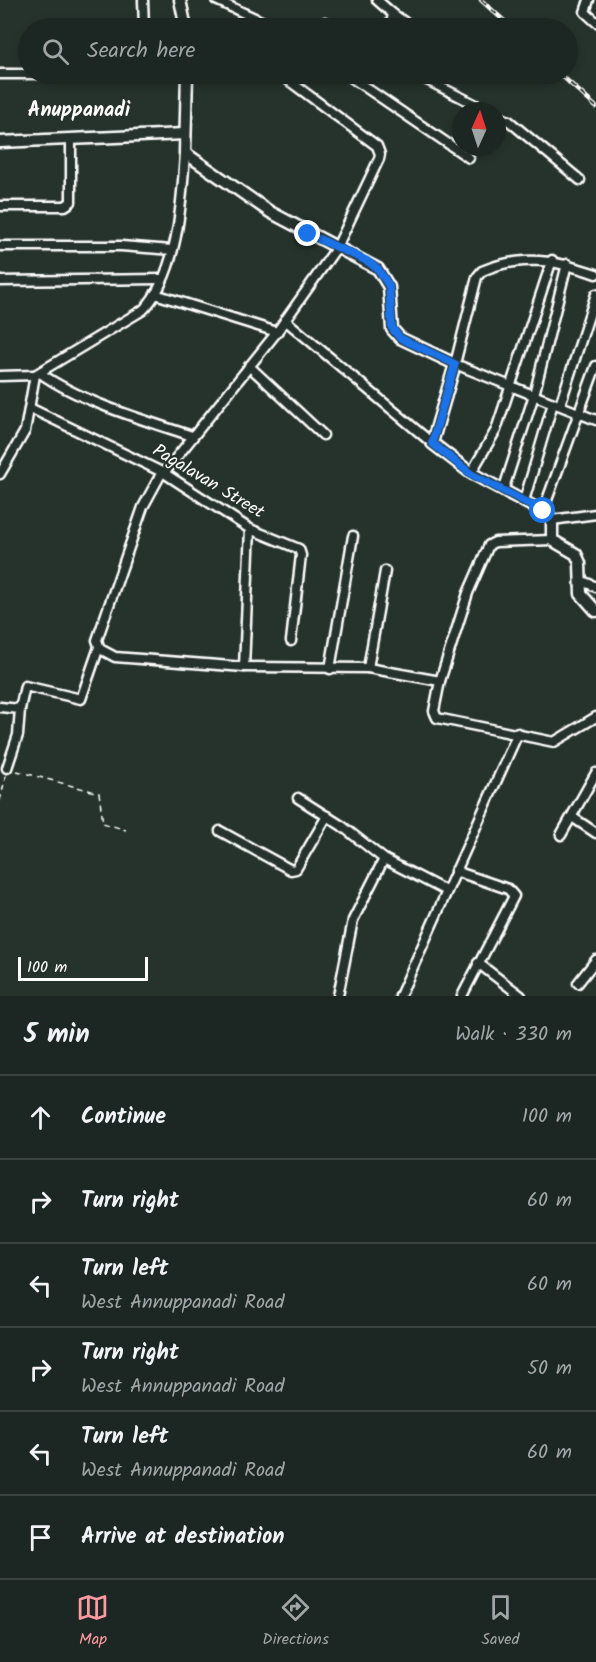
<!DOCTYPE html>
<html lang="en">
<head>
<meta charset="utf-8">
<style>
  body { margin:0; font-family:Kalam,sans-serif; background:#252e2a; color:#f1f3f6 }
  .compass { position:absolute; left:452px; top:102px; width:54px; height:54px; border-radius:50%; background:#1c2622; box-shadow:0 3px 9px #0003; rotate:3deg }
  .scale { position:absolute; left:18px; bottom:15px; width:130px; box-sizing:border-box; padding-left:6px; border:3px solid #fff; border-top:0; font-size:16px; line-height:21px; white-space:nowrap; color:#fff; -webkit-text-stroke:4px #26332d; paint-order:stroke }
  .stop { position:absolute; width:18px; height:18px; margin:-14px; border:4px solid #1a73e8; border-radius:50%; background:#fff }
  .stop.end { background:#1a73e8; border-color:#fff; box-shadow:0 2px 6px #0008 }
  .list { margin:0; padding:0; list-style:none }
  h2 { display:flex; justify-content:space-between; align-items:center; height:78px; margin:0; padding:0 24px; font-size:26px }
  h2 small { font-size:20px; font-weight:400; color:#a0a5a5 }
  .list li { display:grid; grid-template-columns:39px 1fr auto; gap:18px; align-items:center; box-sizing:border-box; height:84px; padding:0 24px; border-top:2px solid #3a4340 }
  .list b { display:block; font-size:22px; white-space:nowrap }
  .list p { margin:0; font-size:20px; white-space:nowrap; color:#a0a5a5 }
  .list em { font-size:20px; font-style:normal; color:#a0a5a5 }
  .icon { flex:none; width:33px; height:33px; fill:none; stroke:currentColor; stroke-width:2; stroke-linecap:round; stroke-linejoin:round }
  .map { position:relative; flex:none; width:596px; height:996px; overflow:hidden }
  .search { position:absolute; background:#1c2622; box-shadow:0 3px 9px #0003; left:18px; right:18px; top:18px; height:66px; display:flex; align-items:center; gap:15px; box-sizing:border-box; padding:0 21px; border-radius:33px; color:#a0a5a5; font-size:22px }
  .sheet { height:582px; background:#1c2622 }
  nav { display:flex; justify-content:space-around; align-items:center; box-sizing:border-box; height:84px; border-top:2px solid #3a4340; background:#1c2622; font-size:16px; color:#a0a5a5 }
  nav a { display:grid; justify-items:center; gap:3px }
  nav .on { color:#ff9aa2 }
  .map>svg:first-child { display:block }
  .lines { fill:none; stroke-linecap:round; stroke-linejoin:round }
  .minor-casing { stroke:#fff; stroke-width:13 }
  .tertiary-casing { stroke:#fff; stroke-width:15 }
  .path { stroke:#fff; stroke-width:1.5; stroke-dasharray:6 4.5; stroke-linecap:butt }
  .minor { stroke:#26332d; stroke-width:8 }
  .tertiary { stroke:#26332d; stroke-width:10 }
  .rail-casing { stroke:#fff; stroke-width:4.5 }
  .rail { stroke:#26332d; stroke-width:2; stroke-dasharray:7; stroke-linecap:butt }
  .route { stroke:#1a73e8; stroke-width:8 }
  .labels { text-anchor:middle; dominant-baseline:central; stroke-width:4.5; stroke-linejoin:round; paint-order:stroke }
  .street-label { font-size:18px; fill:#fff; stroke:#26332d }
  .neighbourhood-label { font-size:20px; font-weight:bold; fill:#fff; stroke:#26332d }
</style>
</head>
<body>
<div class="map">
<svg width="596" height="996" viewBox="0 0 596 996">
  <rect width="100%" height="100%" fill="#26332d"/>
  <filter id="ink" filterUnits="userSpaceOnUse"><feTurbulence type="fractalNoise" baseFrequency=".0167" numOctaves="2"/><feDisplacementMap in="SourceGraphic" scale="12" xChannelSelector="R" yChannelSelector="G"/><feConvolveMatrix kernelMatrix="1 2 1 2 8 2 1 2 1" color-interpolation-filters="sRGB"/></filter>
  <g filter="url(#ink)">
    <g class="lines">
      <defs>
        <g id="minor">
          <path d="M143,0L144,28"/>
          <path d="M216,0L276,28"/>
          <path d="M377,0L393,14L390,28"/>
          <path d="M589,0L585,12L596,22"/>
          <path d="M393,14L413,28"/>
          <path d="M319,28L325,22L340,28"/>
          <path d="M0,74H62"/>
          <path d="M346,74L469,158"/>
          <path d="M415,74L488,111"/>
          <path d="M497,116L509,121L580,180"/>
          <path d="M0,206H65L71,202V141"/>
          <path d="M0,246H121L172,250"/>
          <path d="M596,274C555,260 523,254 482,271L477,277L455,364L596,420"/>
          <path d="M0,281L161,279"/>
          <path d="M155,294L277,332"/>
          <path d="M285,320L432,443"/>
          <path d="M249,366L323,435"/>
          <path d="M40,373C81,402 144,420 192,436"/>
          <path d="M0,376L35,375"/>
          <path d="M560,405L596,294"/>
          <path d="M30,408L164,473L250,529L299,549L301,555L291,641"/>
          <path d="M162,472L143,507L97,640L100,649L115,657L244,667L250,529"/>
          <path d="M164,473L277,332L337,247L379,159L380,154L377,146L280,74"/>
          <path d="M471,473L496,430L552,260"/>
          <path d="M0,474L25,431L35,375L143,310C178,275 182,200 185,153"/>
          <path d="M503,491L534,395L567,264"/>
          <path d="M524,501L553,403"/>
          <path d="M543,511L596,366"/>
          <path d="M552,520L596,514"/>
          <path d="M580,580L596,587"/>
          <path d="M244,667L368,668L440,681L434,711L437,718L554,742L596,717"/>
          <path d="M368,668L385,571"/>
          <path d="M330,669L353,536"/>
          <path d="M440,681L468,593L489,545L495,542L552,540"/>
          <path d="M0,707L20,709L18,735L7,768"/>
          <path d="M20,709L25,686L81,699L99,647"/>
          <path d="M298,798L342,826L384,859L446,891"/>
          <path d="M572,817L596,833"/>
          <path d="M220,831L291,870L296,869L327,816"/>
          <path d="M561,835L596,773"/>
          <path d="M455,871L508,889L514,896L462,996"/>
          <path d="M478,963L521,996"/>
          <path d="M578,983L596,960"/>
          <path d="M338,996L353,920L384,859"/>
          <path d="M400,996L518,733"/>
        </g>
        <g id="tertiary">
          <path d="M180,0L186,28"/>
          <path d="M187,74L185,153L270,212L378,269L389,287L392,329L400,338L455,364L432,443L471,473L549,515L552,520V540L576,554L580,563L581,594L596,611"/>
          <path d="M0,142L185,134"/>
        </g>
      </defs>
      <use href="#minor" class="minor-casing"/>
      <use href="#tertiary" class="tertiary-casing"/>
      <g class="path">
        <path d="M17,771L99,793L103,823L126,830"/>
        <path d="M0,801L6,775"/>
      </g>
      <use href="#minor" class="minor"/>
      <use href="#tertiary" class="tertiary"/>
      <defs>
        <g id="rail">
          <path d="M481,0L512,28"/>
          <path d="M560,74L596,107"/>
        </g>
      </defs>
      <use href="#rail" class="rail-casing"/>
      <use href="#rail" class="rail"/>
    </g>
  </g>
  <g class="lines" filter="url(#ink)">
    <path class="route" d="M308,234L367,261L378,269L389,286L392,328L400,338L455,364L432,443L471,474L543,511"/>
  </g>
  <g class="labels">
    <g class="street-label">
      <text transform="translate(208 482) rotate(31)">Pagalavan Street</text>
    </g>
    <g class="neighbourhood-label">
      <text x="79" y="111">Anuppanadi</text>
    </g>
  </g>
</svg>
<svg class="compass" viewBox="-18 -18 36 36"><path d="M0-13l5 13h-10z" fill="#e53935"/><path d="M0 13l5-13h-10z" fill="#a0a5a5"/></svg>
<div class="scale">100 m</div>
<div class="stop" style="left:543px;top:511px"></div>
<div class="stop end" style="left:308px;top:234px"></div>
<div class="search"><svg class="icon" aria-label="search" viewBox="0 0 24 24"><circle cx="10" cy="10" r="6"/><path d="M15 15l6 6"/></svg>Search here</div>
</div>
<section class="sheet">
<h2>5 min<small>Walk · 330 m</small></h2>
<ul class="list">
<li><svg class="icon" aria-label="ahead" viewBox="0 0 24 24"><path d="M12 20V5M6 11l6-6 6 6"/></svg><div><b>Continue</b></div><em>100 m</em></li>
<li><svg class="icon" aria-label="right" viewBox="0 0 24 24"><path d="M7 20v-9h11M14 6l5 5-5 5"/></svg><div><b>Turn right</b></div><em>60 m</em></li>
<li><svg class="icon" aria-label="left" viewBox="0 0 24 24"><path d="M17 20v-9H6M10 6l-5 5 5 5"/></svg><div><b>Turn left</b><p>West Annuppanadi Road</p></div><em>60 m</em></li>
<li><svg class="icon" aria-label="right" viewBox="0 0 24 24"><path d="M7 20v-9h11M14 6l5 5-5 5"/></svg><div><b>Turn right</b><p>West Annuppanadi Road</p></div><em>50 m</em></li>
<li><svg class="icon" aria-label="left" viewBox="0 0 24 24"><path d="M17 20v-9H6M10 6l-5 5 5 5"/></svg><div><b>Turn left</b><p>West Annuppanadi Road</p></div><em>60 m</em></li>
<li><svg class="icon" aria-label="arrive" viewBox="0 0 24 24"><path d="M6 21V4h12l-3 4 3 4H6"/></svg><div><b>Arrive at destination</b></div></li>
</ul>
</section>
<nav>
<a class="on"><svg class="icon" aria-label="map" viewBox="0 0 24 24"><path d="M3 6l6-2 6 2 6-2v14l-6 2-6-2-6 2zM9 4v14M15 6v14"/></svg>Map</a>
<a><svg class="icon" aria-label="directions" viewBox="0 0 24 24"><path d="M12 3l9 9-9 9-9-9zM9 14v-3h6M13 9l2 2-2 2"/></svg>Directions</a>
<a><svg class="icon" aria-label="saved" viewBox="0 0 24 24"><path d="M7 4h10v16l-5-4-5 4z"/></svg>Saved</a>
</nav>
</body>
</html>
